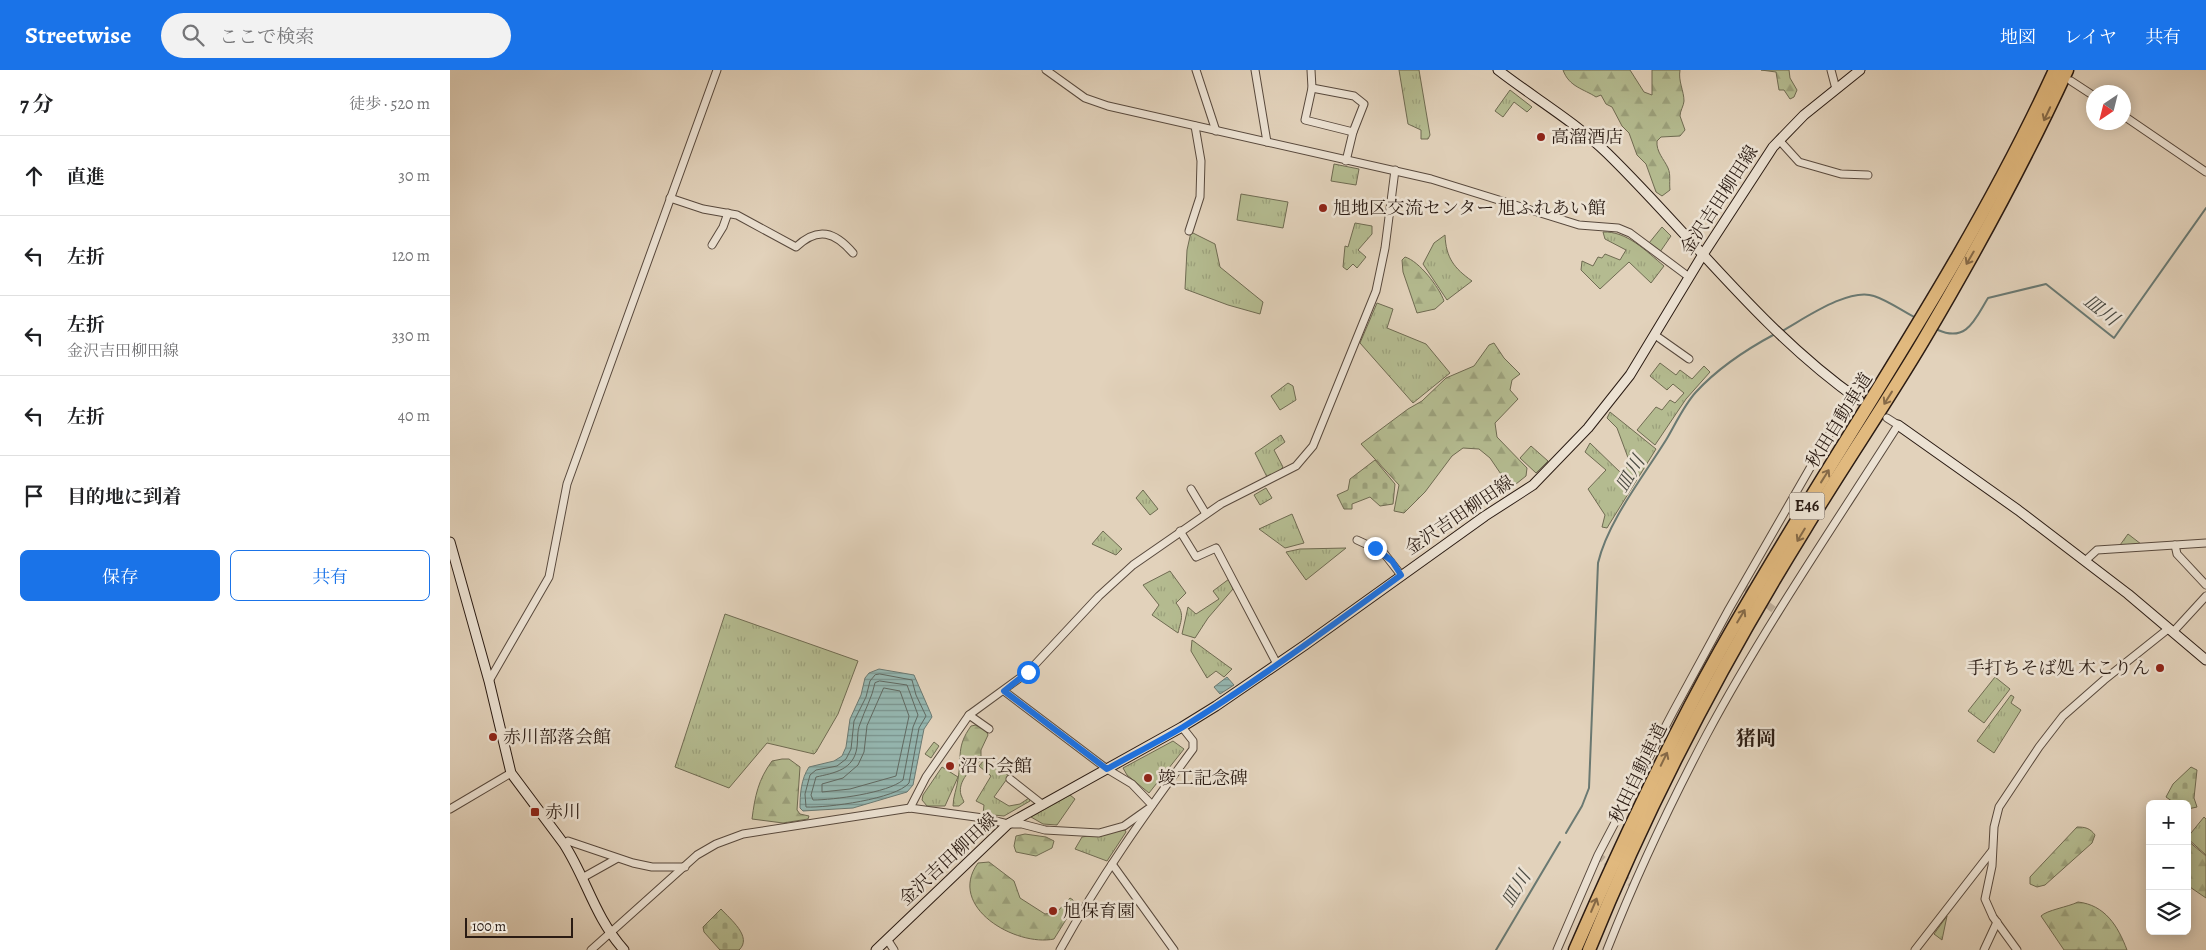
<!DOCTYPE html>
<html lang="ja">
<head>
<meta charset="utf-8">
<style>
  body { margin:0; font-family:Alegreya,"Noto Serif JP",serif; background:#f2f2f2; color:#202124 }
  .controls { position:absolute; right:15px; bottom:15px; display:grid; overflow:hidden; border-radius:8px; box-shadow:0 2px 12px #0003 }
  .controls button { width:45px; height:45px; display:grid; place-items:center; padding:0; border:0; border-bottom:1px solid #e0e0e0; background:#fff; color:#202124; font:25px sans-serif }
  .compass { position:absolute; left:1636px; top:15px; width:45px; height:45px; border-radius:50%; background:#fff; box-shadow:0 2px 12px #0003; rotate:215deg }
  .scale { position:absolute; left:15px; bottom:12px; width:108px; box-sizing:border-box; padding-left:5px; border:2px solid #2a1b13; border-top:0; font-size:14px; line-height:18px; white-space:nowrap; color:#2a1b13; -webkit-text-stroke:4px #ece2d3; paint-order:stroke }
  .stop { position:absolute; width:15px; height:15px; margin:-11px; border:4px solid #1a73e8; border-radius:50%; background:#fff }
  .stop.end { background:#1a73e8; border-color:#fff; box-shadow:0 1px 5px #0008 }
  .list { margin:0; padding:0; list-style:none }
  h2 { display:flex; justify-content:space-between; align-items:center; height:65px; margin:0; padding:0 20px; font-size:21px }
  h2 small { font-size:16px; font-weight:400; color:#757577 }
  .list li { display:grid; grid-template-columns:32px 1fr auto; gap:15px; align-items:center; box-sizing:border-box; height:80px; padding:0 20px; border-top:1px solid #e0e0e0 }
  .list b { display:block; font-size:19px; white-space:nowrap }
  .list p { margin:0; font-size:16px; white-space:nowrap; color:#757577 }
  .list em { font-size:16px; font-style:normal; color:#757577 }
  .actions { display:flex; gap:10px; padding:15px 20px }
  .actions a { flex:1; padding:11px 0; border:1px solid #1a73e8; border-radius:8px; text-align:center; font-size:18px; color:#1a73e8 }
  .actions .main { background:#1a73e8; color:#fff }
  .icon { flex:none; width:28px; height:28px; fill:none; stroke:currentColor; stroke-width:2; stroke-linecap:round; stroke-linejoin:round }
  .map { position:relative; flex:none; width:1756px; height:880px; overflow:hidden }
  header { display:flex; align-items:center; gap:30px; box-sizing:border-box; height:70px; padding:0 25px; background:#1a73e8; color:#fff }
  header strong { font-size:24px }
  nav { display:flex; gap:28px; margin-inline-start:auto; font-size:18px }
  .search { width:350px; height:45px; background:#f2f2f2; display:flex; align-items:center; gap:12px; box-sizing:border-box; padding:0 18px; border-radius:28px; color:#757577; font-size:19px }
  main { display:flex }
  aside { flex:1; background:#fff }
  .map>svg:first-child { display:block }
  .grass { fill:url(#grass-tufts); stroke:#6f6b52 }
  .forest { fill:url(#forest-firs); stroke:#6f6b52 }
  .cemetery { fill:url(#cemetery-stones); stroke:#6f6b52 }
  .water { fill:url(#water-rules); stroke:#6a7972 }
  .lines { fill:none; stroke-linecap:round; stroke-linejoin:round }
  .shore { stroke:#606962; stroke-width:1 }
  .stream { stroke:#6a7972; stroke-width:2 }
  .street-tunnel { stroke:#bdad99; stroke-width:7; stroke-dasharray:7 3.5; stroke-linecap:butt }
  .street-casing { stroke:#58493d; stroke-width:9 }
  .secondary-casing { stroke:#2a1b13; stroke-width:11 }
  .highway-casing { stroke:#2a1b13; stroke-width:15 }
  .street { stroke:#ece2d3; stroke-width:7 }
  .secondary { stroke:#ece2d3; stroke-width:9 }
  .highway { stroke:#e1b97e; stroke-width:12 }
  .oneway { stroke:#866a48 }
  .route { stroke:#1a73e8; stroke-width:6 }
  .poi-dot { fill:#8f2418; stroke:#ece2d3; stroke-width:2 }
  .labels { text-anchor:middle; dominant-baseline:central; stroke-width:5; stroke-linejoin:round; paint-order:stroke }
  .shield { fill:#ece2d3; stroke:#64574d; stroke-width:1 }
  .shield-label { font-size:16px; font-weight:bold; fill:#2a1b13 }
  .poi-label { font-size:18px; fill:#2a1b13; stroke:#ece2d3; text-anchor:start }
  .street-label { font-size:18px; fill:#2a1b13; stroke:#ece2d3 }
  .water-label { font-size:19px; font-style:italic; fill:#4a4a42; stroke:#ece2d3 }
  .quarter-label { font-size:20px; font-weight:bold; fill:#2a1b13; stroke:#ece2d3 }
</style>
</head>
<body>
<header>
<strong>Streetwise</strong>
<div class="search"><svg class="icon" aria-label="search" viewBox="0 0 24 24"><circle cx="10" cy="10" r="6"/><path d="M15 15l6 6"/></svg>ここで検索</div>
<nav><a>地図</a><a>レイヤ</a><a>共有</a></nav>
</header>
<main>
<aside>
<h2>7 分<small>徒歩 · 520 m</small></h2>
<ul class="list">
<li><svg class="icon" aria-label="ahead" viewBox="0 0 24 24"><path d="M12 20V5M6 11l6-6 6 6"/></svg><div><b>直進</b></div><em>30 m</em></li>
<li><svg class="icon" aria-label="left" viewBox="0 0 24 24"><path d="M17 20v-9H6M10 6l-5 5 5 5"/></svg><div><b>左折</b></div><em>120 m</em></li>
<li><svg class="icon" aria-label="left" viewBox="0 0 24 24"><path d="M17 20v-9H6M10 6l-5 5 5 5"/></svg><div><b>左折</b><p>金沢吉田柳田線</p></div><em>330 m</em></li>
<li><svg class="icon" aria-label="left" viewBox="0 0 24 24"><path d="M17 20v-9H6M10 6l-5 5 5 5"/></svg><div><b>左折</b></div><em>40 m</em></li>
<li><svg class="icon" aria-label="arrive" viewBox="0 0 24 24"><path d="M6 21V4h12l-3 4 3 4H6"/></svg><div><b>目的地に到着</b></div></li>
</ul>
<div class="actions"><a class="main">保存</a><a>共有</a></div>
</aside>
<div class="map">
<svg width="1756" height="880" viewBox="0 0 1756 880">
  <defs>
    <pattern id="grass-tufts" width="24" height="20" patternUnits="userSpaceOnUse" patternTransform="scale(1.25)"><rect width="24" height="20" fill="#b4bb90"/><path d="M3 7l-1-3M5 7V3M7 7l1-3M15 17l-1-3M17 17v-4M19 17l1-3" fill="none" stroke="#9ba07b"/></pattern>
    <pattern id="forest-firs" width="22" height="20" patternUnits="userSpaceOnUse" patternTransform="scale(1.25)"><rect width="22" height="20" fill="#b4bb90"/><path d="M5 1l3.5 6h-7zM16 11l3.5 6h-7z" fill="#9ba07b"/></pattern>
    <pattern id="cemetery-stones" width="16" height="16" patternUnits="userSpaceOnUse" patternTransform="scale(1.25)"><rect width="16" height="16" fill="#b4bb90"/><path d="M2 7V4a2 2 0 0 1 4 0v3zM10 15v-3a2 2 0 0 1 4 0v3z" fill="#9ba07b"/></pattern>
    <pattern id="water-rules" width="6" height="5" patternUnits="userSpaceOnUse" patternTransform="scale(1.25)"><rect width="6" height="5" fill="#95b7b1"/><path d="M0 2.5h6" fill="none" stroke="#7a948f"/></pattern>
  </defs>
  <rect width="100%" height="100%" fill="#e2d2bb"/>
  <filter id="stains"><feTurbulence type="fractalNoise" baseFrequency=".004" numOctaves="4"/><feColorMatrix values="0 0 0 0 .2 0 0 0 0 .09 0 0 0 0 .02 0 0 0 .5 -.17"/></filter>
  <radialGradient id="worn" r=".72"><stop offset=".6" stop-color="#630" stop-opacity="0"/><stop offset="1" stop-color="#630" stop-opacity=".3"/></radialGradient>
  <g class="grass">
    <path d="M949,0H969L980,65L978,69H971V60L958,54Z"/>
    <path d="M1060,20L1082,37L1077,42L1064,32L1053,47L1045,41Z"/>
    <path d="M884,94L909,99L906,115L881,111Z"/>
    <path d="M791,124L838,132L833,158L787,150Z"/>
    <path d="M905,153L922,156V164L908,180L916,187L907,198L903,194L897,200L893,197L895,176L898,177Z"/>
    <path d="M1212,157L1221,166L1210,182L1199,173Z"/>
    <path d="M741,162L765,174L770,197L813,232L810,244L778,235L735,219L737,180Z"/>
    <path d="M1153,162C1177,161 1196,181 1214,196L1201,213L1179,192L1150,219L1131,200L1132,191L1143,196L1148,187L1152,188L1155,184L1170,190L1176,180L1155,169Z"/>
    <path d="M995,165C996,188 1004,198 1022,211L997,230L973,194L984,173Z"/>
    <path d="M927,233L943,239L937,258L976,274L1000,303L963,333L910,273Z"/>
    <path d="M1210,293L1226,305L1230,300L1242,309L1254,296L1260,302L1236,329L1205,375L1187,360L1206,337L1212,340L1220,330L1225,333L1234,323L1223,314L1217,320L1200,306Z"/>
    <path d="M838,313L843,316L846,330L830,340L821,326Z"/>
    <path d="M1160,342L1206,379L1160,453L1157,458L1152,457L1155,445L1138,419L1156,400L1135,382L1140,373L1172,404L1180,393L1167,358L1157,348Z"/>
    <path d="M831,365L835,372L824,380L833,397L827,403L817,407L805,383Z"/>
    <path d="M1081,376L1098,391L1086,403L1070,388Z"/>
    <path d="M816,418L822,428L810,435L804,425Z"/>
    <path d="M693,420L708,439L700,445L686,428Z"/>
    <path d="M842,444L854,473L835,478L809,459Z"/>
    <path d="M653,461L672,479L666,485L642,474Z"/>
    <path d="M1678,464L1691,474L1670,475Z"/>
    <path d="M896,478L856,510L836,482L850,479Z"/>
    <path d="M720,501L736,523L726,533C735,544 731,550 728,563L702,545L709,535L693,515Z"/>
    <path d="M779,509L783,519L758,548L745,568L732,564L738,537L746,544L769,529L763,521Z"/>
    <path d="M275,544L408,591L388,644L366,682L364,684L317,673L279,718L225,697Z"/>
    <path d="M742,570L779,597L782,599L774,607L766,601L757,608L741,581Z"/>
    <path d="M1545,607L1560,619L1534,653L1518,641Z"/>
    <path d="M1561,625L1564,627L1561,633L1571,640L1544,683L1527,671Z"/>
    <path d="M723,671L734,679L699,723L677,705L673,698Z"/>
    <path d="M484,672L489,676L481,688L475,684Z"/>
    <path d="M535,689L559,706L544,727L559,736L570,734L579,728L580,731L554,746L533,744L534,735L526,731L541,706L529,696Z"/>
    <path d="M492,697L508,707L495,736H477L472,730L473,725Z"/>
    <path d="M620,725L625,729L607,755L593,754L581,747Z"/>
    <path d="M1754,747L1756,749V785L1737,768Z"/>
    <path d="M675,760L676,762L657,791L625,779L632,767Z"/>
    <path d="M1497,846L1492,870L1484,864Z"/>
  </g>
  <g class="forest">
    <path d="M1113,0H1180L1194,22L1202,25V0H1230C1228,11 1234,21 1234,31C1234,35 1230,41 1230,46L1235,60L1230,66L1211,67L1207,71C1206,82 1214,89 1218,98C1221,105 1219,112 1220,120L1212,126L1206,122L1196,94L1187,85L1179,63L1172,56L1162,37L1156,34L1151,25L1146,27C1134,19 1119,17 1113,0Z"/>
    <path d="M1311,0H1339L1340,8L1347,20L1344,27L1340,29L1334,20H1329L1326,2Z"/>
    <path d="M955,187C969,191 989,217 994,231L985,239L967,243L953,202L952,190Z"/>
    <path d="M1044,273L1054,288L1070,304L1062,310L1060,320L1068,329L1045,353L1047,367L1077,398L1076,406L1066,414L1057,413L1040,388L1029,379L1013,378L1002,386L975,422L954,443L944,441L949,415L911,374L958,339L972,331L996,308L1024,296L1039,275Z"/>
    <path d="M526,655L536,660L538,665L531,680V690C522,698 507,711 511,725C512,727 513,730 514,732L509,736H503C503,727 507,718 508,709C512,686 506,677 521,656Z"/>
    <path d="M332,689H339L350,697L347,740L350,744L359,746L358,749L333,753L302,749C305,726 308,710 322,691Z"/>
    <path d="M1627,757C1635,757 1640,758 1645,765L1642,773L1595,815L1587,817L1580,814V807Z"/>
    <path d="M575,764L596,767L604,771L602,778L586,786L566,782L564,776L566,766Z"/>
    <path d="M1737,770L1756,786V828L1737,815Z"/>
    <path d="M539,792L564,811L570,828L595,844L607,842L620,828L623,830L622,840L604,869C566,877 496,837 528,793Z"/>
    <path d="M1628,832C1655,835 1668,856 1677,880H1614L1591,846C1597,840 1618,837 1628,832Z"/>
  </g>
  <g class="cemetery">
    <path d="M925,390L945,414L943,434L930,436L920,427L902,434V439H894L887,425L898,420L900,409Z"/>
    <path d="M1741,697L1747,700L1744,728L1747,737L1738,739L1737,734H1726L1716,727L1723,714Z"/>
    <path d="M271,839C280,849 303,867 289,880H270L254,862L253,857Z"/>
  </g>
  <g class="water">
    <path d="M429,599L464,605L481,644L482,647L474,659L463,715L457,722L403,738L353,741L350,738C350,724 351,709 359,697L384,691L392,686L396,677L400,649L411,625L415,608L419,603Z"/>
    <path d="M777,607L784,615L770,624L764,617Z"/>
  </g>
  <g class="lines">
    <g class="shore">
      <path d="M430,604L462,610L466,625L476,646L469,658L459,713C446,729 377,738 356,737L355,724L360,705L366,700L387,696L396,689L401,679L404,651L416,627L420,611L425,605Z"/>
      <path d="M430,611L457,615L468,645L463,657L453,710C438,723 383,730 363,730L361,725L366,707C384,703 404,700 407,677C408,669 407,661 410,654C415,639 422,628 425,613Z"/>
      <path d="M434,618L450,621L459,646L446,706L400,719L372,722V714L393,708L408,695L414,682L417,656Z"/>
    </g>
    <g class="stream">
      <path d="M1488,260C1517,273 1525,249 1538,228L1596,214L1664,268L1756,138"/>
      <path d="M1332,261C1354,249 1399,217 1424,226C1439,231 1452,241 1466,248"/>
      <path d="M1116,763L1132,736L1139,718L1148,493C1158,451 1193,407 1216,370C1225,355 1234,335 1246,322C1268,298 1297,279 1325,264"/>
      <path d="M1046,880L1110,772"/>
    </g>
    <g class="street-tunnel">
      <path d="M1293,516L1328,543"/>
      <path d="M1148,785L1183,815"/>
    </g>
    <defs>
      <g id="street">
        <path d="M596,0L635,28L658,36L981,109L1129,155L1168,158L1180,163L1239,207"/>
        <path d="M746,0L766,61"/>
        <path d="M805,0L817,72"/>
        <path d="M861,0L862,18L855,50L903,62"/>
        <path d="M1381,0L1386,19"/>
        <path d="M1621,11L1644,26"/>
        <path d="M862,18L904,26L914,34L903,62L896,91"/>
        <path d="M1674,46L1756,102"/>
        <path d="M1329,70L1349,92L1391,104L1418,105"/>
        <path d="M220,128L253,139L287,145L346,177C368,156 385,162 403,183"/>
        <path d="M739,161L750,127L751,91L745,56"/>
        <path d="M262,175L273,157L278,143"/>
        <path d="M1205,265L1239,289"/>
        <path d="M741,419L756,444"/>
        <path d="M730,461L746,487L766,478L827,594"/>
        <path d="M907,470L933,482L951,505"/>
        <path d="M1725,475L1727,484L1756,515"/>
        <path d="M1635,491L1647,480L1756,473"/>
        <path d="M1723,562L1756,526"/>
        <path d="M39,611L99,507L117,414L267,0"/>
        <path d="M554,621L657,699L682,714L702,735"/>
        <path d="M519,645L539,659"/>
        <path d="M560,709L593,735"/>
        <path d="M460,738L476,707L519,645L578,602L649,526L683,495L771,434L846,396L863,376L926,221L935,178L945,100"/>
        <path d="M0,739L61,703"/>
        <path d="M114,774L118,771L183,793L202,797H235"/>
        <path d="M662,794L724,880"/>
        <path d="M132,808L166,789"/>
        <path d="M437,869L444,880"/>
        <path d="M141,880L247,785L266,774L293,764L460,738L533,748L558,754H572L595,760L649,763L674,756L698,739"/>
        <path d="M610,880C649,809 695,744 743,679V671L732,657"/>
        <path d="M1107,880L1148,785L1223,642L1279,539L1402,325"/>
        <path d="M1157,880C1186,806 1220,734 1257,664C1314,558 1383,457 1448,355L1437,348"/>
        <path d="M1465,880L1542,781"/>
        <path d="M1534,880L1547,852"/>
        <path d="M1567,880L1543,847L1535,829L1542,796L1544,757L1549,737L1589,677L1613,646L1654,610L1718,559"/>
      </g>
      <g id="secondary">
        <path d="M1048,0C1084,28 1124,51 1157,83C1241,165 1312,262 1409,330"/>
        <path d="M1448,355L1568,440L1678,524L1756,590"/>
        <path d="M0,472L39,611L61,703L114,774C137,810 144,846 174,880"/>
        <path d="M426,880L558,754L732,657L766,636L855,575L1035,446L1083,415L1138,358L1180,305L1252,186L1323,77L1354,45L1410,0"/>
      </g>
      <g id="highway">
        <path d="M1125,880C1169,779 1216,677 1270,581C1379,386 1512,204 1605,0"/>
        <path d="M1139,880C1198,734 1272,593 1355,459C1393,396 1435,335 1473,271C1525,183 1574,93 1617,0"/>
      </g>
    </defs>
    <use href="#street" class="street-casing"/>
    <use href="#secondary" class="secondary-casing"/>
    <use href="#highway" class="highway-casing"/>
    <use href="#street" class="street"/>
    <use href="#secondary" class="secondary"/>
    <use href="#highway" class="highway"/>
  </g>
  <defs><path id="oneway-shaft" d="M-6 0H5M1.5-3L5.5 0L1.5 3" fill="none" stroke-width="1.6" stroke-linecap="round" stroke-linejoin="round" transform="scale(1.25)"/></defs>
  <g class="oneway">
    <use href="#oneway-shaft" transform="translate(1597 44) rotate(115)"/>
    <use href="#oneway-shaft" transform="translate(1520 188) rotate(120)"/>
    <use href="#oneway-shaft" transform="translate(1438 328) rotate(122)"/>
    <use href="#oneway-shaft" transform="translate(1375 406) rotate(-58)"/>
    <use href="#oneway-shaft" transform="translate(1351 465) rotate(121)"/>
    <use href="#oneway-shaft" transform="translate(1291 546) rotate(-59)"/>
    <use href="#oneway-shaft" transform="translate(1214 689) rotate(-64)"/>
    <use href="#oneway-shaft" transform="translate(1144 835) rotate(-67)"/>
  </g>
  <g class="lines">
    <path class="route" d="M578,602L554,621L657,699C682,685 708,672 733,657C809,610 880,557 951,505L942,491L925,478"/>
  </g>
  <g class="poi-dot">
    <circle cx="1091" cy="67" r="5"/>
    <circle cx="873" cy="138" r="5"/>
    <circle cx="1710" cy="598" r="5"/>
    <circle cx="43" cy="667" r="5"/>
    <circle cx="500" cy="696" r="5"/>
    <circle cx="698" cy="708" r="5"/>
    <rect x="80" y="737" width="10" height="10" rx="2.5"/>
    <circle cx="603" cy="841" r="5"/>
  </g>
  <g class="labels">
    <rect class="shield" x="1339.5" y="422.5" width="35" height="27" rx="4"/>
    <g class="shield-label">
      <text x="1357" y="436">E46</text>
    </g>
    <g class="poi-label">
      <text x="1101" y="67">高溜酒店</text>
      <text x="883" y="138">旭地区交流センター 旭ふれあい館</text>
      <text x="1700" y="598" text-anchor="end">手打ちそば処 木こりん</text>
      <text x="53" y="667">赤川部落会館</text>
      <text x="510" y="696">沼下会館</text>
      <text x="708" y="708">竣工記念碑</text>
      <text x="95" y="742">赤川</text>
      <text x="613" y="841">旭保育園</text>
    </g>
    <g class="street-label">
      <text transform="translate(1269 130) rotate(-57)">金沢吉田柳田線</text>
      <text transform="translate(1389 350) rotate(-58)">秋田自動車道</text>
      <text transform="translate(1009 445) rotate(-34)">金沢吉田柳田線</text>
      <text transform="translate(1188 703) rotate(-64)">秋田自動車道</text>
      <text transform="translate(498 789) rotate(-43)">金沢吉田柳田線</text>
    </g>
    <g class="water-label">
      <text transform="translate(1651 240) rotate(38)">皿川</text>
      <text transform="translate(1180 404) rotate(-59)">皿川</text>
      <text transform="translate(1066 819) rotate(-59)">皿川</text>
    </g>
    <g class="quarter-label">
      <text x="1306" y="668">猪岡</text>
    </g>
  </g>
  <rect width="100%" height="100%" filter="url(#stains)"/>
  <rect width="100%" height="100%" fill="url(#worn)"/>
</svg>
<div class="controls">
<button>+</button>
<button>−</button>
<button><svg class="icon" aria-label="layers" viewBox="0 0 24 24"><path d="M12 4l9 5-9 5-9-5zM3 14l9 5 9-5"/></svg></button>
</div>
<svg class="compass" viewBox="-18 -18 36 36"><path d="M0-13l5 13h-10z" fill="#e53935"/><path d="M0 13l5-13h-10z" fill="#757577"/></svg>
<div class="scale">100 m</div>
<div class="stop" style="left:578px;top:602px"></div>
<div class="stop end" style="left:925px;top:478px"></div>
</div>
</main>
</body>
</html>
